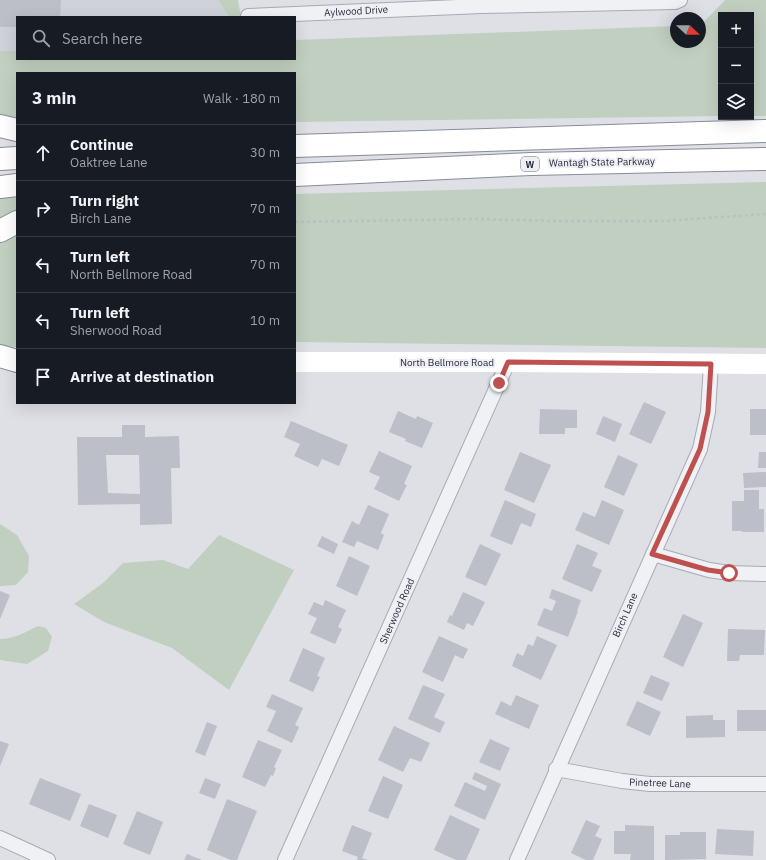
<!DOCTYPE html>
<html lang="en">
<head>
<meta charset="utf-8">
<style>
  body { margin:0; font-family:"IBM Plex Sans",sans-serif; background:#20242c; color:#f1f3f6 }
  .controls { position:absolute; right:12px; top:12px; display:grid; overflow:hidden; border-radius:0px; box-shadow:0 4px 16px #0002 }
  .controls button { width:36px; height:36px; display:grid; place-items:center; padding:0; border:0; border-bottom:1px solid #363941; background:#171b24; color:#f1f3f6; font:20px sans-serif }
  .compass { position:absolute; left:670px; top:12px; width:36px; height:36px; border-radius:50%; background:#171b24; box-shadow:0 4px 16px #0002; rotate:112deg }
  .stop { position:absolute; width:12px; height:12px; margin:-9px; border:3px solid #be514f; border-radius:50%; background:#fff }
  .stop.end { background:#be514f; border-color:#fff; box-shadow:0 1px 4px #0008 }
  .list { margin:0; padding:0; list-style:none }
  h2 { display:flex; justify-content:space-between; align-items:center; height:52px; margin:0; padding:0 16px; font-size:17px }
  h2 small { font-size:13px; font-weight:400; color:#9ea1a6 }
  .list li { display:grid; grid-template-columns:26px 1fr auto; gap:12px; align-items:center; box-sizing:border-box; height:56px; padding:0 16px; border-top:1px solid #363941 }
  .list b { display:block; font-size:15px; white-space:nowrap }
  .list p { margin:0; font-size:13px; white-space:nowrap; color:#9ea1a6 }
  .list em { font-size:13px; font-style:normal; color:#9ea1a6 }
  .icon { flex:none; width:22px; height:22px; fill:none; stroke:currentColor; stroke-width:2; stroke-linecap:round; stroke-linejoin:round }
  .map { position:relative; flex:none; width:766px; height:860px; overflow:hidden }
  .search { position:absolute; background:#171b24; box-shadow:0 4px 16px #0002; left:16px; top:16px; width:280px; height:44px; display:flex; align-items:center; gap:10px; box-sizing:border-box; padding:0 14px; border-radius:0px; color:#9ea1a6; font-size:15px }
  .panel { position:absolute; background:#171b24; box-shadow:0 4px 16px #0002; left:16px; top:72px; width:280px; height:332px; border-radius:0px }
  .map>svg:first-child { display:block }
  .built { fill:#d0d2da }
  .green { fill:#c1cfc0 }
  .building { fill:#bcbec8; fill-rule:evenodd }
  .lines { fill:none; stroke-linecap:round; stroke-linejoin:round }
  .street-casing { stroke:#a8aab3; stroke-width:16 }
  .highway-casing { stroke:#878c9b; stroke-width:24 }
  .path { stroke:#bcbec5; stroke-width:2.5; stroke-dasharray:3 3; stroke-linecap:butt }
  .street { stroke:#f0f1f5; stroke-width:14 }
  .secondary { stroke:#fff; stroke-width:20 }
  .highway { stroke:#fff; stroke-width:22 }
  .route { stroke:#be514f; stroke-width:5 }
  .labels { text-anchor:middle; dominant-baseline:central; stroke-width:4; stroke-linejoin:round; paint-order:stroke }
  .shield { fill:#edeff4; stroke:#646772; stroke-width:1 }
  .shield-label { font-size:9px; font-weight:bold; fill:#292d3b }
  .street-label { font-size:10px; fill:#292d3b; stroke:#edeff4 }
</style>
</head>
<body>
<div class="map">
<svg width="766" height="860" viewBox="0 0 766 860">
  <rect width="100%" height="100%" fill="#dee0e6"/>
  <path class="built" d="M0,0H218L229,17H17V51H0Z"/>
  <g class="green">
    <path d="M218,0H238L241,17H229Z"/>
    <path d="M725,0H766V116H751V15H721V116L295,122V73H17V118L0,114V51H17V59H295V40L676,26V42H700V26Z"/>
    <path d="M766,182V348L295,342V194Z"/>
    <path d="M17,197V213L0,220V198Z"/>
    <path d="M17,232V347L5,346L0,344V241Z"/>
    <path d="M0,524L17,535L29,556L28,572L16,585L0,586Z"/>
    <path d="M219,535L294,570L229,690L172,648L104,622L74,604L103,583L123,563L163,560L188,569Z"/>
    <path d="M38,626L46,628L52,637L48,651L27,664L0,660V639C14,639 26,632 38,626Z"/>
  </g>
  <g class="building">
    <path d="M0,0H61L60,17H17V27H0Z"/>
    <path d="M644,402L666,412L651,444L629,434Z"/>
    <path d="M540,409L577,410V428H565V434H539Z"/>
    <rect x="750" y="409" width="16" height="26"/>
    <path d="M398,411L416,419L417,416L433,423L422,448L405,441L406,439L389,432Z"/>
    <path d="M603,416L622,424L615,442L596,434Z"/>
    <path d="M291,421L348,445L339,466L322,459L318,467L294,456L300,444L284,437Z"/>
    <path d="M122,425H145V437L179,436L180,468H171L172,524L140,525V504L78,505L77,437H122ZM106,455H139L140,494L108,493Z"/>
    <path d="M379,451L412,466L404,484L407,485L399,501L374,489L380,477L369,472Z"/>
    <path d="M520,452L551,465L534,503L504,490Z"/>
    <path d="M759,452H766V468H758Z"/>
    <path d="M618,455L638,464L624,496L604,487Z"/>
    <path d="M766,472V487L744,488L743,473Z"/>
    <path d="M744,490H759V509H764V532H742V531H732V501H744Z"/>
    <path d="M505,500L536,514L531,527L521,523L512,545L490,536Z"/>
    <path d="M602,500L624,510L609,545L575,530L583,512L595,517Z"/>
    <path d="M368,505L389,514L381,533L384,535L378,550L357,541L354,547L342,542L352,521L359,525Z"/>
    <path d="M322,536L338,544L334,554L317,546Z"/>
    <path d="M480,544L501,554L486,586L465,577Z"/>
    <path d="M577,544L598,553L592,566L602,570L592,592L562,579Z"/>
    <path d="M349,556L370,566L357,596L336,586Z"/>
    <path d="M552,589L581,600L577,611H578L568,637L537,625L544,608L552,611L556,601L549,598Z"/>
    <path d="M0,591L10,595L0,619Z"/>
    <path d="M463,592L485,602L473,626L467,623L464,630L447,622L450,615L452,616Z"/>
    <path d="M325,600L346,610L338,627L342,629L335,644L310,633L317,618L308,614L314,602L323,606Z"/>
    <path d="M683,614L703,623L683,667L663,657Z"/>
    <path d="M728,629L765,630L764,655H740L739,661H727Z"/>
    <path d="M439,636L468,649L463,659L455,655L443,682L422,672Z"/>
    <path d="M537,636L557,645L541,680L512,666L517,653L523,656L528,644L533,646Z"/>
    <path d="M303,648L325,658L317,676L320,677L313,692L289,681Z"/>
    <path d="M651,675L670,683L662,701L643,693Z"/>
    <path d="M423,685L445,694L434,717L445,722L440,733L408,719Z"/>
    <path d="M272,694L303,708L295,725L299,727L292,743L267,731L276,711L266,707Z"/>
    <path d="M516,695L539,705L529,729L495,714L501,701L511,706Z"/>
    <path d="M637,701L661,712L650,736L626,725Z"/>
    <rect x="737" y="710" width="29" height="21"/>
    <path d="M713,715V720H725V737L686,738V716Z"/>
    <path d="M207,722L217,726L205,756L195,752Z"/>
    <path d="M394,726L430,743L421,762L410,758L403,772L378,760Z"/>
    <path d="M490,739L510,748L500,771L479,762Z"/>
    <path d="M258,740L282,750L274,767L276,768L273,776L271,775L265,787L242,777Z"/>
    <path d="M0,741L9,744L0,766Z"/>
    <path d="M475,772L501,784L485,820L454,806L465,782L485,791L487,786L472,779Z"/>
    <path d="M383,776L403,785L388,819L368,811Z"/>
    <path d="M40,778L81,794L70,821L29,804Z"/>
    <path d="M205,778L221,784L215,799L199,793Z"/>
    <path d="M227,799L257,811L237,860H231L207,850Z"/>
    <path d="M89,804L117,815L108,838L80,826Z"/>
    <path d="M137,811L163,822L150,855L123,844Z"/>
    <path d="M450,815L480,829L466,860H456L434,850Z"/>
    <path d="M586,820L600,826L595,836L602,839L593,860H586L571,853Z"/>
    <path d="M352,825L372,833L362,858L368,860H357L358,857L342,851Z"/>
    <path d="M625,825L654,826V860H630L631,854H614V831H625Z"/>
    <path d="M717,829L754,831L753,856L715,854Z"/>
    <path d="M680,832H706V859L665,860V835H680Z"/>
    <path d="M187,854L202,860H184Z"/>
  </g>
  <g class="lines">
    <defs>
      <g id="street">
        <path d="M248,16L481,6L675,2L680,0"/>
        <path d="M653,554L709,570L729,573L766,574"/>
        <path d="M556,769L622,781L650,784H766"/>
        <path d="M0,838L48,860"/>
        <path d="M285,860L508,362"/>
        <path d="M517,860L700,449L708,412L711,364"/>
      </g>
      <g id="highway">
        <path d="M0,126L17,130"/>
        <path d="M295,146L766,131"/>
        <path d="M0,159L17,158"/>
        <path d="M295,175L531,164L766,159"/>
        <path d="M0,187L17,185"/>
        <path d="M0,231L17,222"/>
        <path d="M0,356L17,361"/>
      </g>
    </defs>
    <use href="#street" class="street-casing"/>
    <use href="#highway" class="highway-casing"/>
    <path class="path" d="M295,222L475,219L556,221H662L766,214"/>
    <use href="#street" class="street"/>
    <path class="secondary" d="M295,362H508L766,364"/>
    <use href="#highway" class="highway"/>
  </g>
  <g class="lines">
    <path class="route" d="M499,383L508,362L711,364L708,412L700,449L652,554L708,570L729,573"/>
  </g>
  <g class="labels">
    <rect class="shield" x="521" y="157" width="18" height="14" rx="3"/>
    <g class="shield-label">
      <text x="530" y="164">W</text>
    </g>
    <g class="street-label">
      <text transform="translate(356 11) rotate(-3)">Aylwood Drive</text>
      <text transform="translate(602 162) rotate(-1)">Wantagh State Parkway</text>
      <text x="447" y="362">North Bellmore Road</text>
      <text transform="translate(397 611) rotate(-66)">Sherwood Road</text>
      <text transform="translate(625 615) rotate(-66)">Birch Lane</text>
      <text transform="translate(660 783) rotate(2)">Pinetree Lane</text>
    </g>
  </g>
</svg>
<div class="controls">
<button>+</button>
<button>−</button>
<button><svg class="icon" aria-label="layers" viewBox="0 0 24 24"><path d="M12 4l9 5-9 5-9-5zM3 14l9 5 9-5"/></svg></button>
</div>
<svg class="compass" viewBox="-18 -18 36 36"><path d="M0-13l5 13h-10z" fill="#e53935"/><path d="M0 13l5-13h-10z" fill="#9ea1a6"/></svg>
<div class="stop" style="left:729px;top:573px"></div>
<div class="stop end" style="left:499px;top:383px"></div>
<div class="search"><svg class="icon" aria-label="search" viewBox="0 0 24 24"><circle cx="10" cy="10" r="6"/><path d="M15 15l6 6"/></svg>Search here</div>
<section class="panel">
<h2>3 min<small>Walk · 180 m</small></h2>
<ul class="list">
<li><svg class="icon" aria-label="ahead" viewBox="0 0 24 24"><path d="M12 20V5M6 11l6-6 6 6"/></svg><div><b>Continue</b><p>Oaktree Lane</p></div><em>30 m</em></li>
<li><svg class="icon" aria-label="right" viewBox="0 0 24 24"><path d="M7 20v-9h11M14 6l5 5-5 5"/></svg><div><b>Turn right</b><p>Birch Lane</p></div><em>70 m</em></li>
<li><svg class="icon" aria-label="left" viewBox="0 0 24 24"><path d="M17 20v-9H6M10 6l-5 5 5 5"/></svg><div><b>Turn left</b><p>North Bellmore Road</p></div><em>70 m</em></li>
<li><svg class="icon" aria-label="left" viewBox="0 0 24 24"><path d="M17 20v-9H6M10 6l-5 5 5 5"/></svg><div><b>Turn left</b><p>Sherwood Road</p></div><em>10 m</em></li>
<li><svg class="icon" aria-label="arrive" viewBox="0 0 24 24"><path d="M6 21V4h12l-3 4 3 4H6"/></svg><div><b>Arrive at destination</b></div></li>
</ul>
</section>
</div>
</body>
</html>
